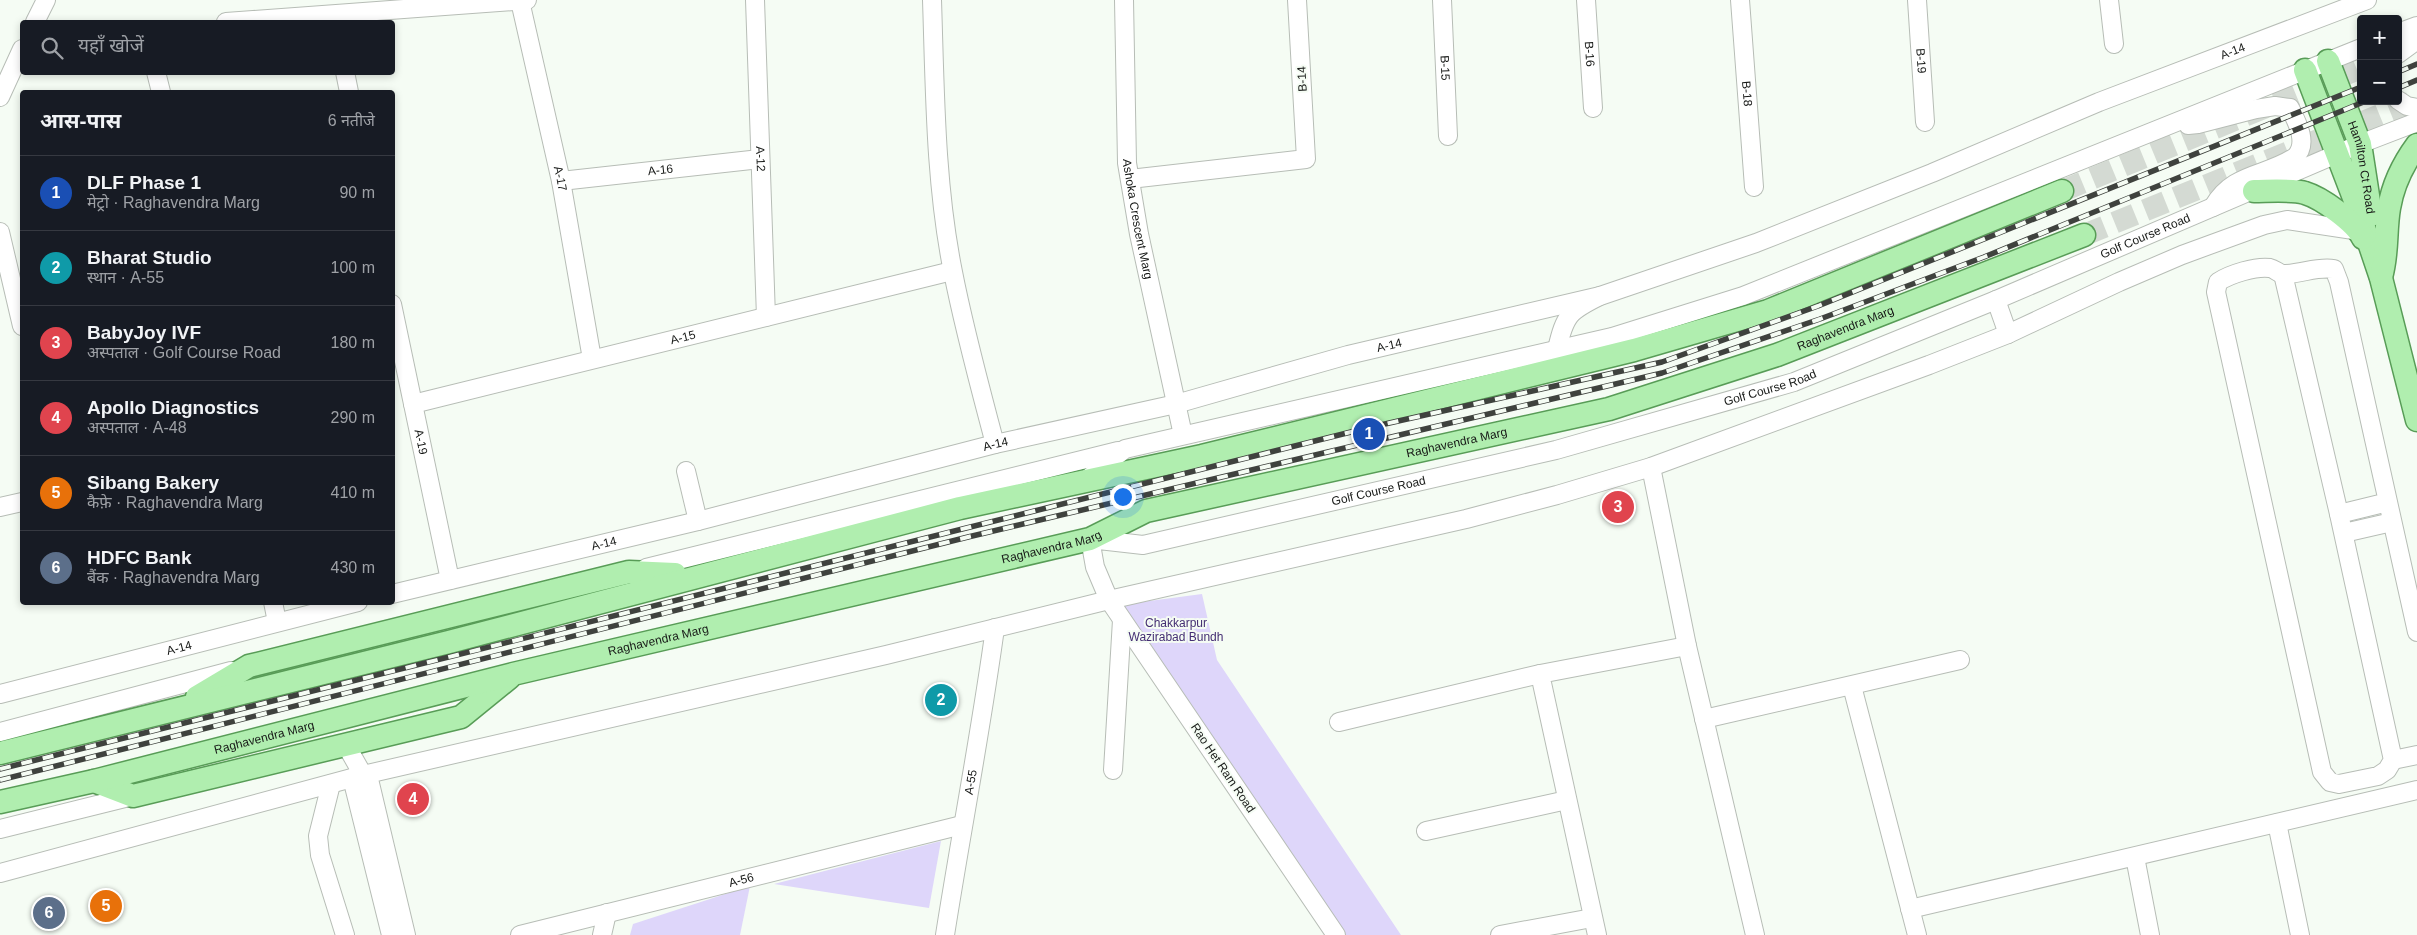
<!DOCTYPE html>
<html lang="hi">
<head>
<meta charset="utf-8">
<style>
  body { margin:0; font-family:Arial,"Noto Sans Devanagari",sans-serif; background:#20242c; color:#f1f3f6 }
  .controls { position:absolute; right:15px; top:15px; display:grid; overflow:hidden; border-radius:5px; box-shadow:0 2px 8px #0003 }
  .controls button { width:45px; height:45px; display:grid; place-items:center; padding:0; border:0; border-bottom:1px solid #363941; background:#171b24; color:#f1f3f6; font:25px sans-serif }
  .you { position:absolute; left:1122px; top:496px; width:18px; height:18px; margin:-12px; border:4px solid #fff; border-radius:50%; background:#1a73e8; box-shadow:0 0 0 8px #1a73e833 }
  .badge { display:grid; place-items:center; width:32px; height:32px; border-radius:50%; background:#0f766e; color:#fff; font-size:16px; font-weight:700 }
  .pin { position:absolute; translate:-50% -50%; border:2px solid #fff; box-shadow:0 1px 5px #0006 }
  .list { margin:0; padding:0; list-style:none }
  h2 { display:flex; justify-content:space-between; align-items:center; height:65px; margin:0; padding:0 20px; font-size:21px }
  h2 small { font-size:16px; font-weight:400; color:#9ea1a6 }
  .list li { display:grid; grid-template-columns:32px 1fr auto; gap:15px; align-items:center; box-sizing:border-box; height:75px; padding:0 20px; border-top:1px solid #363941 }
  .list b { display:block; font-size:19px; white-space:nowrap }
  .list p { margin:0; font-size:16px; white-space:nowrap; color:#9ea1a6 }
  .list em { font-size:16px; font-style:normal; color:#9ea1a6 }
  .icon { flex:none; width:28px; height:28px; fill:none; stroke:currentColor; stroke-width:2; stroke-linecap:round; stroke-linejoin:round }
  .map { position:relative; flex:none; width:2417px; height:935px; overflow:hidden }
  .search { position:absolute; background:#171b24; box-shadow:0 2px 8px #0003; left:20px; top:20px; width:375px; height:55px; display:flex; align-items:center; gap:12px; box-sizing:border-box; padding:0 18px; border-radius:5px; color:#9ea1a6; font-size:19px }
  .panel { position:absolute; background:#171b24; box-shadow:0 2px 8px #0003; left:20px; top:90px; width:375px; height:515px; border-radius:5px }
  .map>svg:first-child { display:block }
  .green { fill:#ded6fa }
  .lines { fill:none; stroke-linecap:round; stroke-linejoin:round }
  .major-tunnel { stroke:#d4dad3; stroke-width:22; stroke-dasharray:22 11; stroke-linecap:butt }
  .minor-casing { stroke:#b7bdb6; stroke-width:20 }
  .major-casing { stroke:#589c57; stroke-width:25 }
  .minor { stroke:#fff; stroke-width:18 }
  .major { stroke:#b0eeaf; stroke-width:22 }
  .rail-casing { stroke:#3f423e; stroke-width:5.5 }
  .rail { stroke:#f5fcf4; stroke-width:4; stroke-dasharray:11; stroke-linecap:butt }
  .labels { text-anchor:middle; dominant-baseline:central; stroke-width:4; stroke-linejoin:round; paint-order:stroke }
  .street-label { font-size:12px; fill:#161816; stroke:#f5fcf4 }
  .park-label { font-size:12px; fill:#442e73; stroke:#f5fcf4 }
</style>
</head>
<body>
<div class="map">
<svg width="2417" height="935" viewBox="0 0 2417 935">
  <rect width="100%" height="100%" fill="#f5fcf4"/>
  <g class="green">
    <path d="M1202,594L1217,660L1401,935H1344L1119,605Z"/>
    <path d="M941,841L929,908L774,884Z"/>
    <path d="M750,886L740,935H630L633,924Z"/>
  </g>
  <g class="lines">
    <g class="major-tunnel">
      <path d="M2062,191L2361,68"/>
      <path d="M2084,235L2417,100"/>
    </g>
    <defs>
      <g id="minor">
        <path id="s1" d="M755,0L766,317"/>
        <path d="M932,0C935,90 935,183 953,272C964,329 980,387 995,444"/>
        <path id="s2" d="M1124,0L1127,163L1139,234L1183,435"/>
        <path id="s3" d="M1442,0L1448,136"/>
        <path id="s4" d="M1586,0L1593,108"/>
        <path id="s5" d="M1740,0L1754,187"/>
        <path id="s6" d="M1917,0L1925,122"/>
        <path d="M2109,0L2114,44"/>
        <path id="s7" d="M520,1L561,181L592,359"/>
        <path d="M35,22L46,0"/>
        <path d="M226,22L527,0"/>
        <path d="M2398,33L2417,26"/>
        <path d="M2398,54L2417,40"/>
        <path d="M156,72L161,92"/>
        <path d="M345,72L349,92"/>
        <path d="M0,97L22,49"/>
        <path d="M2398,100L2407,106L2417,108"/>
        <path d="M2188,125L2198,124L2256,109L2275,106L2290,108C2297,122 2309,144 2295,157C2265,177 2233,172 2213,207"/>
        <path d="M1130,179L1306,159L1297,0"/>
        <path id="s8" d="M561,181L760,159"/>
        <path d="M0,232L22,326"/>
        <path d="M2283,274L2339,514"/>
        <path d="M1996,300L2008,334"/>
        <path id="s9" d="M392,304L450,580"/>
        <path id="s10" d="M1557,349C1565,315 1569,311 1600,296L1756,243L1932,173L2099,102L2367,0"/>
        <path id="s11" d="M413,404L952,271"/>
        <path d="M1651,467L1687,646L1755,935"/>
        <path d="M686,471L698,521"/>
        <path d="M1086,480L1125,449L1612,337L1743,296L2361,48"/>
        <path d="M2388,502L2339,514L2393,760L2387,770L2378,776L2339,784L2330,782L2322,772L2216,292L2218,282C2230,274 2256,266 2270,268C2275,269 2279,274 2284,274C2302,274 2317,266 2334,269L2339,282L2417,632"/>
        <path d="M0,507L22,502"/>
        <path d="M2344,533L2392,522"/>
        <path d="M646,568L1118,451"/>
        <path id="s12" d="M392,594L698,521L995,444L1176,404L1348,355L1600,296"/>
        <path d="M273,602L277,622"/>
        <path d="M1852,686L1917,935"/>
        <path id="s13" d="M0,694L358,602"/>
        <path d="M1704,719L1960,660"/>
        <path d="M1339,722L1540,674"/>
        <path d="M0,732L231,671"/>
        <path d="M346,745L363,775"/>
        <path d="M2393,760L2417,755"/>
        <path d="M1113,770L1122,620"/>
        <path d="M368,775L406,935"/>
        <path d="M352,778L391,935"/>
        <path d="M331,784L318,836L320,855L345,935"/>
        <path d="M2277,823L2300,935"/>
        <path d="M0,829L133,796"/>
        <path d="M1426,831L1567,800"/>
        <path d="M2135,857L2150,935"/>
        <path d="M0,873L363,775L886,655L1109,600L1466,519L1557,495L1651,467L1929,365L2008,334L2119,282L2182,255L2264,225L2287,220L2360,231"/>
        <path d="M1910,909L2417,790"/>
        <path id="s14" d="M520,935L962,825"/>
        <path d="M602,935L607,913"/>
        <path id="s15" d="M945,935C961,833 981,731 995,628"/>
        <path id="s16" d="M1336,935L1109,600L1095,567L1090,539L1143,545L1556,450L1794,382L1996,300L2360,144L2417,122"/>
        <path d="M1500,935L1592,918"/>
        <path d="M1597,935L1540,674L1687,646"/>
      </g>
      <g id="major">
        <path id="s17" d="M2328,61L2360,144L2371,215"/>
        <path d="M2305,70L2354,198L2381,278L2417,420"/>
        <path d="M2254,191C2268,191 2293,189 2305,193C2322,198 2356,223 2363,238"/>
        <path d="M2381,277C2388,253 2385,231 2389,208C2393,184 2403,164 2417,145"/>
        <path d="M197,697L249,666L629,572L675,574"/>
        <path d="M0,753L449,642L960,508L1202,456L1634,350L1768,311L2062,191"/>
        <path d="M94,781L133,796L461,717L509,678"/>
        <path id="s18" d="M0,802L94,781L513,674L1090,539L1146,511L1609,409L1777,355L2084,235"/>
      </g>
    </defs>
    <use href="#minor" class="minor-casing"/>
    <use href="#major" class="major-casing"/>
    <use href="#minor" class="minor"/>
    <use href="#major" class="major"/>
    <defs>
      <g id="rail">
        <path d="M2398,72L2417,64"/>
        <path d="M2398,88L2417,80"/>
        <path d="M0,769L1367,428L1662,362L1818,306L2361,87"/>
        <path d="M0,780L968,537L1662,373L1820,319L1984,257L2366,101"/>
      </g>
    </defs>
    <use href="#rail" class="rail-casing"/>
    <use href="#rail" class="rail"/>
  </g>
  <g class="labels">
    <g class="street-label">
      <text stroke="none"><textPath href="#s10" startOffset="751">A-14</textPath></text>
      <text stroke="none"><textPath href="#s4" startOffset="54">B-16</textPath></text>
      <text stroke="none"><textPath href="#s6" startOffset="61">B-19</textPath></text>
      <text stroke="none"><textPath href="#s3" startOffset="68">B-15</textPath></text>
      <text transform="translate(1302 79) rotate(-93)">B-14</text>
      <text stroke="none"><textPath href="#s5" startOffset="94">B-18</textPath></text>
      <text stroke="none"><textPath href="#s1" startOffset="159">A-12</textPath></text>
      <text stroke="none"><textPath href="#s17" startOffset="112">Hamilton Ct Road</textPath></text>
      <text stroke="none"><textPath href="#s8" startOffset="100">A-16</textPath></text>
      <text stroke="none"><textPath href="#s7" startOffset="182">A-17</textPath></text>
      <text stroke="none"><textPath href="#s2" startOffset="220">Ashoka Crescent Marg</textPath></text>
      <text stroke="none"><textPath href="#s16" startOffset="1574">Golf Course Road</textPath></text>
      <text stroke="none"><textPath href="#s18" startOffset="1908">Raghavendra Marg</textPath></text>
      <text stroke="none"><textPath href="#s11" startOffset="278">A-15</textPath></text>
      <text stroke="none"><textPath href="#s12" startOffset="1028">A-14</textPath></text>
      <text stroke="none"><textPath href="#s16" startOffset="1169">Golf Course Road</textPath></text>
      <text stroke="none"><textPath href="#s9" startOffset="141">A-19</textPath></text>
      <text stroke="none"><textPath href="#s18" startOffset="1502">Raghavendra Marg</textPath></text>
      <text stroke="none"><textPath href="#s12" startOffset="622">A-14</textPath></text>
      <text stroke="none"><textPath href="#s16" startOffset="764">Golf Course Road</textPath></text>
      <text stroke="none"><textPath href="#s12" startOffset="218">A-14</textPath></text>
      <text stroke="none"><textPath href="#s18" startOffset="1082">Raghavendra Marg</textPath></text>
      <text stroke="none"><textPath href="#s18" startOffset="678">Raghavendra Marg</textPath></text>
      <text stroke="none"><textPath href="#s13" startOffset="185">A-14</textPath></text>
      <text stroke="none"><textPath href="#s18" startOffset="272">Raghavendra Marg</textPath></text>
      <text transform="translate(1223 768) rotate(56)">Rao Het Ram Road</text>
      <text stroke="none"><textPath href="#s15" startOffset="155">A-55</textPath></text>
      <text stroke="none"><textPath href="#s14" startOffset="228">A-56</textPath></text>
    </g>
    <g class="park-label">
      <text x="1176" y="623">Chakkarpur<tspan x="1176" dy="14">Wazirabad Bundh</tspan></text>
    </g>
  </g>
</svg>
<div class="controls">
<button>+</button>
<button>−</button>
</div>
<div class="you"></div>
<div class="pin badge" style="left:1369px;top:434px;background:#1a4fb4">1</div>
<div class="pin badge" style="left:941px;top:700px;background:#0f9aa8">2</div>
<div class="pin badge" style="left:1618px;top:507px;background:#e0444e">3</div>
<div class="pin badge" style="left:413px;top:799px;background:#e0444e">4</div>
<div class="pin badge" style="left:106px;top:906px;background:#e8710a">5</div>
<div class="pin badge" style="left:49px;top:913px;background:#5c6f8a">6</div>
<div class="search"><svg class="icon" aria-label="search" viewBox="0 0 24 24"><circle cx="10" cy="10" r="6"/><path d="M15 15l6 6"/></svg>यहाँ खोजें</div>
<section class="panel">
<h2>आस-पास<small>6 नतीजे</small></h2>
<ul class="list">
<li><span class="badge" style="background:#1a4fb4">1</span><div><b>DLF Phase 1</b><p>मेट्रो · Raghavendra Marg</p></div><em>90 m</em></li>
<li><span class="badge" style="background:#0f9aa8">2</span><div><b>Bharat Studio</b><p>स्थान · A-55</p></div><em>100 m</em></li>
<li><span class="badge" style="background:#e0444e">3</span><div><b>BabyJoy IVF</b><p>अस्पताल · Golf Course Road</p></div><em>180 m</em></li>
<li><span class="badge" style="background:#e0444e">4</span><div><b>Apollo Diagnostics</b><p>अस्पताल · A-48</p></div><em>290 m</em></li>
<li><span class="badge" style="background:#e8710a">5</span><div><b>Sibang Bakery</b><p>कैफ़े · Raghavendra Marg</p></div><em>410 m</em></li>
<li><span class="badge" style="background:#5c6f8a">6</span><div><b>HDFC Bank</b><p>बैंक · Raghavendra Marg</p></div><em>430 m</em></li>
</ul>
</section>
</div>
</body>
</html>
